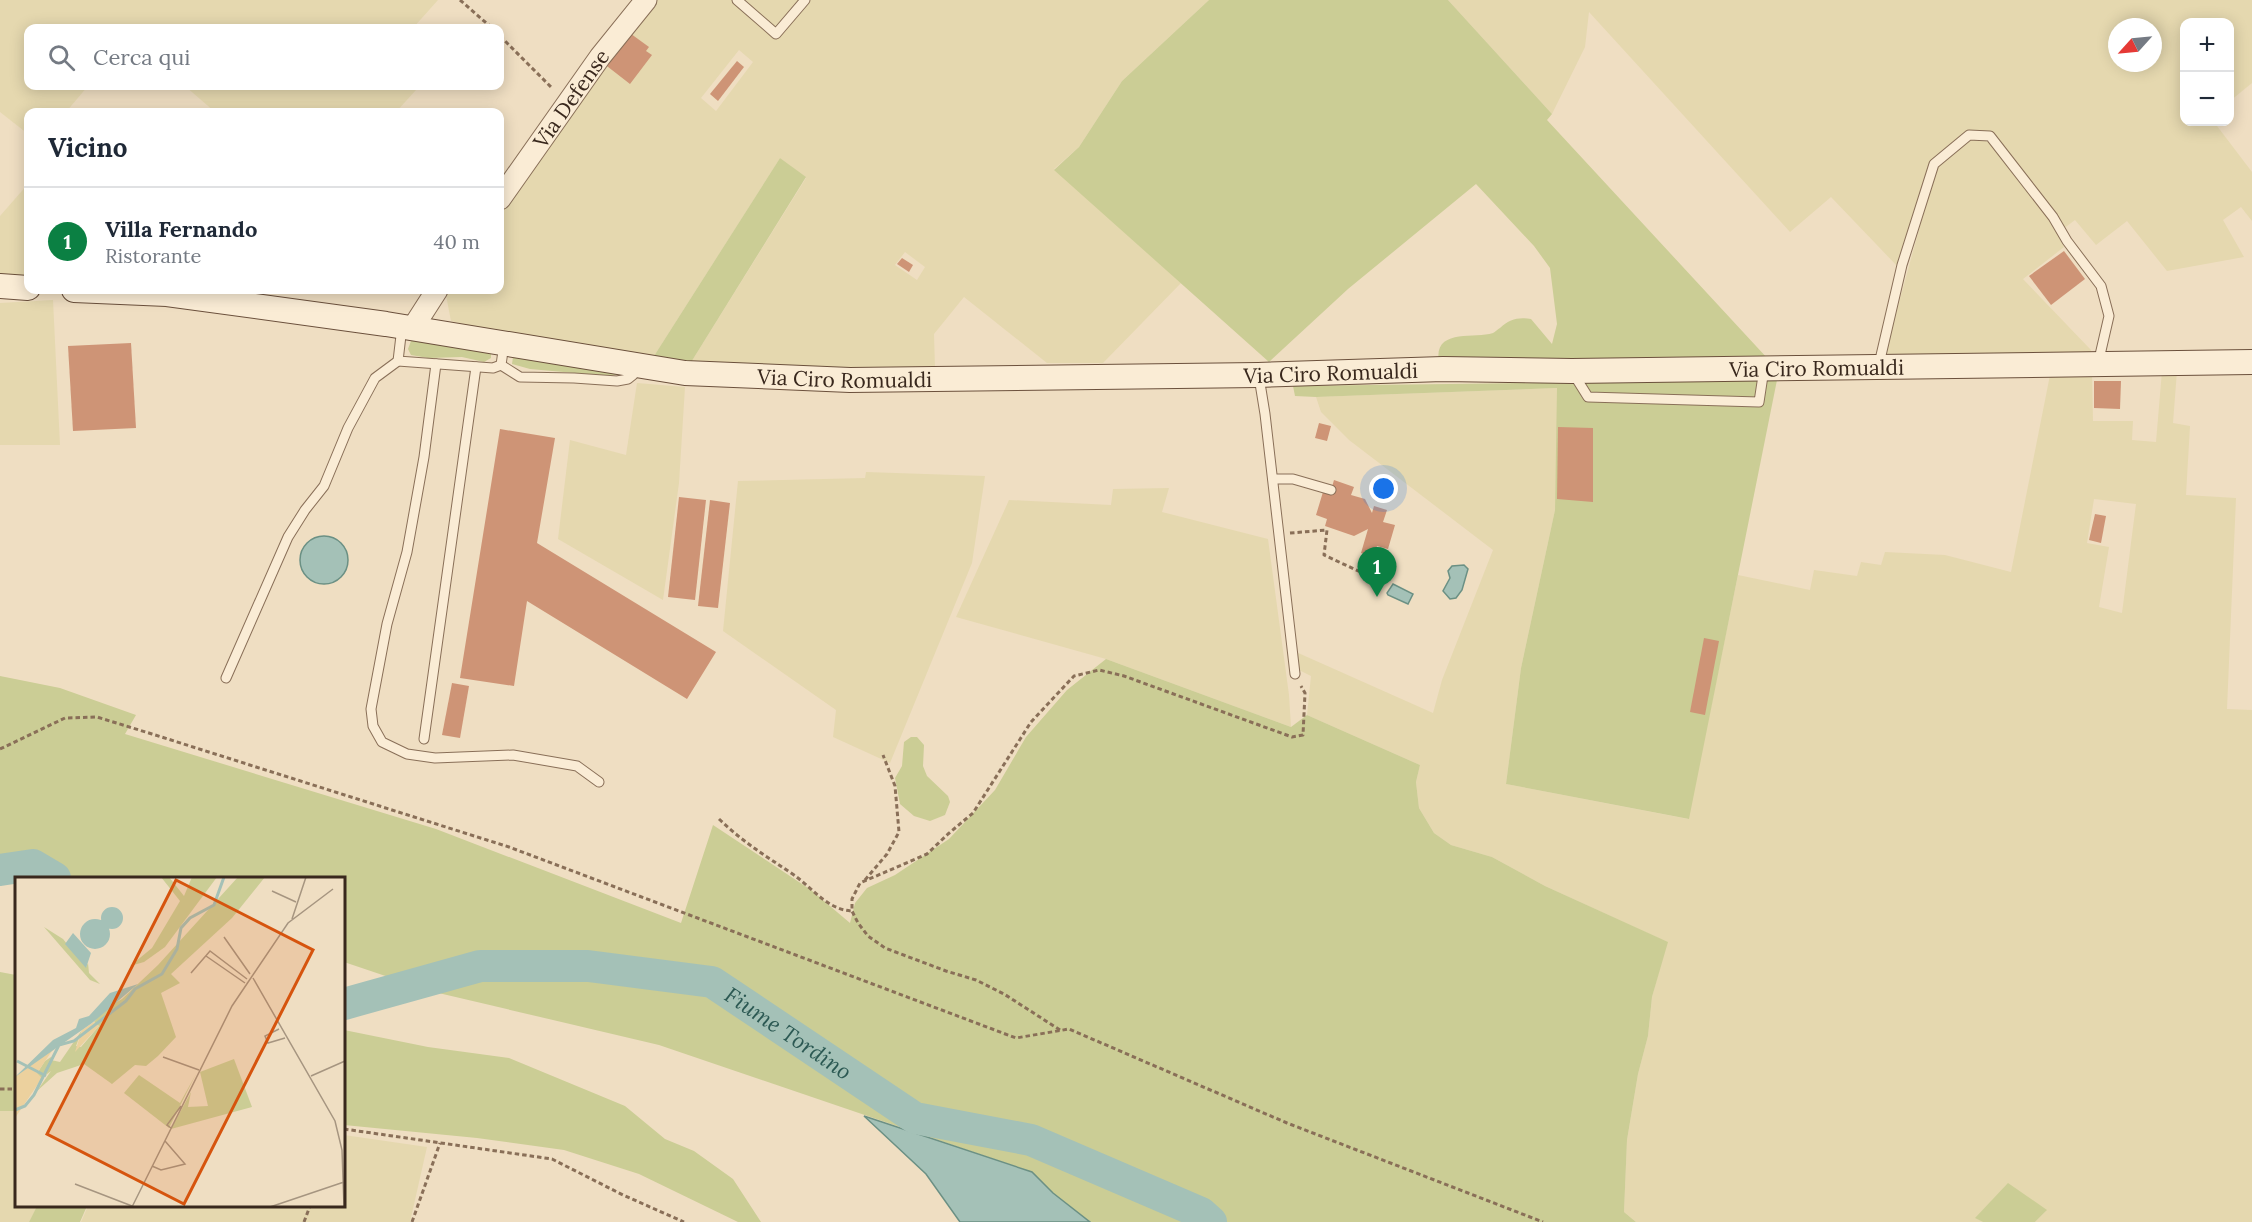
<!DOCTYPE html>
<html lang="it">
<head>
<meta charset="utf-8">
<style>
  body { margin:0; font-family:Lora,serif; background:#f6f6f7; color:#1f2937 }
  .controls { position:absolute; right:18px; top:18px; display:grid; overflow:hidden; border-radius:12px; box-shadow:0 3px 15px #0003 }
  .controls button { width:54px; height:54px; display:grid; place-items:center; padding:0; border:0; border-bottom:2px solid #e0e1e3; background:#fff; color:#1f2937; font:30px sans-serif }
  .compass { position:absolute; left:2108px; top:18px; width:54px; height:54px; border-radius:50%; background:#fff; box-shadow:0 3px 15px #0003; rotate:243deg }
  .you { position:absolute; left:1384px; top:489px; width:21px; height:21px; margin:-15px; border:4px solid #fff; border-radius:50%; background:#1a73e8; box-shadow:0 0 0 9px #1a73e833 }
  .badge { display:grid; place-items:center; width:39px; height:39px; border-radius:50%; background:#0b8043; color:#fff; font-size:20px; font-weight:700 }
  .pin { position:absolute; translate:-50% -50px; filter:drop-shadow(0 2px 3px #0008) }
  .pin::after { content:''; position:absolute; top:32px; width:21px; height:18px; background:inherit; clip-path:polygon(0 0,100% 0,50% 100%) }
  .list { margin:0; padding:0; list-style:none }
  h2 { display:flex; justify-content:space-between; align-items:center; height:78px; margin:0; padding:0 24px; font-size:26px }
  h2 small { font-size:20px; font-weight:400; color:#747a83 }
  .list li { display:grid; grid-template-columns:39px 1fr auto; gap:18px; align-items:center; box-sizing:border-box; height:108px; padding:0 24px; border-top:2px solid #e0e1e3 }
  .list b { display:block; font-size:22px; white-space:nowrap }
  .list p { margin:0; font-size:20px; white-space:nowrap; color:#747a83 }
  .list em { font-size:20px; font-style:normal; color:#747a83 }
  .icon { flex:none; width:33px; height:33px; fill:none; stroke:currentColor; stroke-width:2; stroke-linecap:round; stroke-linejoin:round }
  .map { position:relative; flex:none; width:2252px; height:1222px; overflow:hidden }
  .search { position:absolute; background:#fff; box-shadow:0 3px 15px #0003; left:24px; top:24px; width:480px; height:66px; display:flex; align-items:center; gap:15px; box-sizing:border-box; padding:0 21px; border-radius:12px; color:#747a83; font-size:22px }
  .panel { position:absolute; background:#fff; box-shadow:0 3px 15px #0003; left:24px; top:108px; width:480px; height:186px; border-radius:12px }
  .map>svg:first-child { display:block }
  .farmland { fill:#e5d8af; fill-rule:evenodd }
  .green { fill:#cbcd95 }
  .water { fill:#a4c1b7; stroke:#6b9084; stroke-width:1.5 }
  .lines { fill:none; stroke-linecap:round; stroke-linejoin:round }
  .river { stroke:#a4c1b7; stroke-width:32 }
  .building { fill:#ce9476 }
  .service-casing { stroke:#896f58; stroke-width:11 }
  .tertiary-casing { stroke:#896f58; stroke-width:23 }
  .secondary-casing { stroke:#6b503c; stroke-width:26 }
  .path { stroke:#896f58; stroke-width:3; stroke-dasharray:4.5 3; stroke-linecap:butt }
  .service { stroke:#faecd5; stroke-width:9 }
  .tertiary { stroke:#faecd5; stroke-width:21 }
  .secondary { stroke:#faecd5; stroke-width:24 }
  .labels { text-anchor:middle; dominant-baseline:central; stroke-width:6; stroke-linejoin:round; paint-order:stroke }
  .street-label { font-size:21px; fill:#39281d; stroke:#f6e9d1 }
  .water-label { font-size:22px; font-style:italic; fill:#2c5953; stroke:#f6e9d1 }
  .inset-river { fill:none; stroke:#a4c1b7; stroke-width:3 }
  .inset-road { fill:none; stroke:#a69580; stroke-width:1.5 }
  .view { fill:#d6540e; fill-opacity:0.15; stroke:#d6540e; stroke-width:3 }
  .inset-edge { fill:none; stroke:#39281d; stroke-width:3 }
</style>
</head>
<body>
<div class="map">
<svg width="2252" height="1222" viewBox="0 0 2252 1222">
  <rect width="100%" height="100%" fill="#efdec2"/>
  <g class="farmland">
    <path d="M0,0H438L413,28H28V86H88L66,112H28V134L0,112Z"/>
    <path d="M652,0H1209L1122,81L1079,147L1054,169L1181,283L1103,363H1047L964,297L934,334L935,368L778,369L690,364L806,178L780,158L654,356L503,334L451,321L445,290H500V207ZM739,50L753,62L716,111L701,98ZM905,252L925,267L917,280L895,265Z"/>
    <path d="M1448,0H2252V83L2230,101V22H2184V122H2214L2252,172V221L2241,207L2223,220L2244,257L2167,271L2127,221L2096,245L2075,220L2063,229L1992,134L1975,136L1992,144L2054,226L2064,247L2023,279L2091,350L2089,357L1889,360L1886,350L1932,182L1924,179L1898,267L1831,197L1790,232L1589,12L1585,47L1552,114ZM2117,27H2153V63H2117Z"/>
    <path d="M185,86H410L416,90L396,112H215Z"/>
    <path d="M28,184V276L0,274V216Z"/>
    <path d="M53,300L60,445H0V303Z"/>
    <path d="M2162,371H2177L2173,423L2190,426L2186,495L2236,498L2227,709L2252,710V1222H2035L2046,1211L1976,1218L1983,1222H1636L1624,1212L1627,1140L1638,1074L1648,1036L1652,997L1667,942L1545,886L1492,857L1451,845L1434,833L1419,808L1416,782L1420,765L1307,715L1311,676L1297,669L1296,652L1433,713L1442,680L1493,550L1349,440L1321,412L1316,397L1558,388L1555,510L1521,668L1506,784L1688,819L1738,575L1810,590L1814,570L1857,576L1861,562L1881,565L1885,552L1945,555L2011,572L2050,375L2092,373L2093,421H2133L2132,440L2156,442ZM2094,499L2136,504L2122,613L2099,607L2109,547L2087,543Z"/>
    <path d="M637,383L685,387L679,483L663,600L558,539L570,440L626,455Z"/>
    <path d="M866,472L985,476L972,563L890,763L833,737L836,710L723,631L738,481L865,478Z"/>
    <path d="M1169,488L1162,512L1268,539L1289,695L1291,727L1106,659L956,617L1009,500L1111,505L1113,489Z"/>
    <path d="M0,1111H16V1206H37L29,1222H0Z"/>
    <path d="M344,1135L427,1147L410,1222H81L88,1206H344Z"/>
  </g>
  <g class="green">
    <path d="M1209,0H1448L1552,114L1547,120L1768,359L1439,362C1433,328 1474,339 1493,333C1495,332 1498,329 1500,328C1510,319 1518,317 1531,319L1552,344L1557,324L1550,268L1534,246L1476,184L1348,289L1269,362L1054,170L1079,147L1122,81Z"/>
    <path d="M780,158L806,177L690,364L654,356Z"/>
    <path d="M414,339L491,353V358L484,362L462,357L428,358L411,355L408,349L411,341Z"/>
    <path d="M518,356L621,374L608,376L530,369L512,364L513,357Z"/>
    <path d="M1777,380L1689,819L1506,784L1521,668L1555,510L1557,388L1316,397L1295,396L1293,386Z"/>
    <path d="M1106,659L1291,727L1307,715L1420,765L1416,782L1419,808L1434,833L1451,845L1492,857L1545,886L1668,942L1652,997L1648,1036L1638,1074L1627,1140L1624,1212L1636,1222H1090L1053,1193L1032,1172L659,1045L430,991L344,962V878H78L0,858V676L60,688L136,715L125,734L436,829L681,923L713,825L811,890L850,923L855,903L867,888L895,875L949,839L995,790L1026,737L1067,690Z"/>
    <path d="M911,737H917L924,745L923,766L927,776L948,796L950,802L945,815L930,821L914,816L900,804L895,778L902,766L904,742Z"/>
    <path d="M0,972L16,975V1111H0Z"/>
    <path d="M344,1030L428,1047L509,1058L625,1106L665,1139L694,1151L733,1179L761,1222H738L639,1174L564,1150L477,1138L344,1125Z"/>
    <path d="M2008,1183L2047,1210L2035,1222H1983L1975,1218Z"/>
    <path d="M37,1206H87L80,1222H29Z"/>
  </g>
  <g class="water">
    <circle cx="324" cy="560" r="24"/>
    <path d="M1464,565L1468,569L1462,590L1456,598L1450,599L1443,591L1450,578L1448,571L1452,566Z"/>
    <path d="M1393,584L1413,594L1408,604L1388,595L1387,593Z"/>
    <path d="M864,1116L1032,1172L1053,1193L1090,1222H960L926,1174Z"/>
  </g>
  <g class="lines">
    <g class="river">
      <path d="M0,870L33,865L55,878"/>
      <path id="s1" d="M344,1004L480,966H588L712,982L915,1118L1031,1140L1201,1213L1211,1222"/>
    </g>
  </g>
  <g class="building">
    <path d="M627,31L649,47L646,51L652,55L630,84L603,63Z"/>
    <path d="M737,61L744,67L718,101L710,94Z"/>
    <path d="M2064,251L2085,279L2051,305L2029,276Z"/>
    <path d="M902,258L913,265L909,272L897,264Z"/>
    <path d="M131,343L136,428L73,431L68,346Z"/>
    <path d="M2094,381H2121L2120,409L2094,408Z"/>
    <path d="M1319,423L1331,426L1327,441L1315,438Z"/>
    <path d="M1558,427L1593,428V502L1557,499Z"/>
    <path d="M500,429L555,438L537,543L716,652L687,699L527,601L514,686L460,678Z"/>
    <path d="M1334,480L1354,487L1351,495L1365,499L1372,513L1374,506L1387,510L1383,522L1395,525L1388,549L1377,546L1374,557L1361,553L1368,529L1354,536L1325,526L1327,519L1316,515L1323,492L1330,494Z"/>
    <path d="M679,497L706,500L695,600L668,597Z"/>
    <path d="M710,500L730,503L718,608L698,606Z"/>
    <path d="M2095,514L2106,516L2101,543L2089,540Z"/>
    <path d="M1704,638L1719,641L1705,715L1690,712Z"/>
    <path d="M452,683L469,686L460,738L442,735Z"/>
  </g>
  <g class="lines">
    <defs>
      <g id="service">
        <path d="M737,0L776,34L805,0"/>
        <path d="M402,327L398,361L493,368L501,365"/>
        <path d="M504,344L501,365L520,377L574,378L617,381L628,379L633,375L635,368"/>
        <path d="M436,364L424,457L407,552L387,624L371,709L373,726L382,742L407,754L435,758L513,755L577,766L599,782"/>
        <path d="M1879,364L1902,265L1934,164L1969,135L1990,136L2053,217L2067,241L2101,286L2109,316L2100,355V364"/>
        <path d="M1573,373L1588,397L1759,402L1764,369"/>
        <path d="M1259,377L1265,414L1295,674"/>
        <path d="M1273,479H1293L1331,490"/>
        <path d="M226,678L288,537L305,510L324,486L348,428L375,378L398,361"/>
        <path d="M424,739L476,367"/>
      </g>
      <g id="tertiary">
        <path id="s2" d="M500,199L600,57L646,0"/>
        <path d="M412,329L437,290"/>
      </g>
      <g id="secondary">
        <path d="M0,286L28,288"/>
        <path id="s3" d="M74,290L167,294L386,324L685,373L850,380L1258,375L1443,369L1572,371L2252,362"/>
      </g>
    </defs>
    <use href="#service" class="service-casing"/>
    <use href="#tertiary" class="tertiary-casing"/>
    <use href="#secondary" class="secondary-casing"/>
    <g class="path">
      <path d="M460,0L492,28"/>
      <path d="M500,36L553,89"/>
      <path d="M1290,533L1327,530L1324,555L1382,582"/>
      <path d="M0,749L65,718L97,717L152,734L509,847L1016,1038L1069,1029L1287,1123L1543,1222"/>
      <path d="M719,819C744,843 766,856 794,875C812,888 828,910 852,911"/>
      <path d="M865,880L887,854L899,832L895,786L883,755"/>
      <path d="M1060,1030L1004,994L976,980L946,971L885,948L868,936L858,923L852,911V899L860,883L927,854L948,834L973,813L1031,722L1074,676L1099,670L1124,676L1292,737L1303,735L1305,693L1301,686"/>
      <path d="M0,1089H16"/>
      <path d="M344,1129L552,1159L623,1195L684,1222"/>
      <path d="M304,1222L310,1206"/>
      <path d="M412,1222L440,1143"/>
    </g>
    <use href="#service" class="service"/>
    <use href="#tertiary" class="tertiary"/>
    <use href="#secondary" class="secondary"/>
  </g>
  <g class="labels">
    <g class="street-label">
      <text stroke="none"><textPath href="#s2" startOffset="123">Via Defense</textPath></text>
      <text stroke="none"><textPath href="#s3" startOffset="1749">Via Ciro Romualdi</textPath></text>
      <text stroke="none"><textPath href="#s3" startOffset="1263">Via Ciro Romualdi</textPath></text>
      <text stroke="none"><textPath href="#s3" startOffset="777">Via Ciro Romualdi</textPath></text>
    </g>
    <g class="water-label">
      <text stroke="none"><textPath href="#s1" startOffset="466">Fiume Tordino</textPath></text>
    </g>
  </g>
  <g transform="translate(15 877)">
    <rect width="330" height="330" fill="#efdec2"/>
    <path d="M146,0H154L169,19L177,0H202L150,70L129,85L115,89L137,71L165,24ZM223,0H250L217,41L156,97L165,106L146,116L161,160L143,179L131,189L120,188L97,207L69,187L42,196L22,214L36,194L27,201L21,198L30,184L36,180V183L45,185L67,153L61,169L66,170L84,149L79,145L89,132L107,122L143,88ZM29,50L48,62L71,90L73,86L74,96L85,107L75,103ZM219,182L237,230L156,252L176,215L173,230L193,229L185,195ZM181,197L154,251L109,216L124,198L165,226Z" fill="#cbcd95"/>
    <path d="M79,145L84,149L60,175L67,153ZM39,171L22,196L27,201L0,241V200Z" fill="#ecd19e"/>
    <path d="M86 41a11 11 0 1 1 22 0a11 11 0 1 1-22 0ZM65 57a15 15 0 1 1 30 0a15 15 0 1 1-30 0ZM58,56L76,76L71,91L50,67ZM123,107L77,146L0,200L38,163L61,151L64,142L74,139L95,116Z" fill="#a4c1b7"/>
    <path class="inset-river" d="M2,184L31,199M0,233L10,229L19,218L44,168L59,164L111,124L120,112L147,97L162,72L166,51L175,41L199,28L209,0"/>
    <path class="inset-road" d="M257,14L281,25M277,42L291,0M209,60L235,97M191,79L230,106M176,96L195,74L232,102M238,101L320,244L327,273L329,330M264,152L250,159L253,166L270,161M148,180L184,193M296,199L330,184M156,251L152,248L166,229M137,289L146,293L170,287L150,264M60,307L117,329M117,330L217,129L273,46L318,12M255,330L329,305"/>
    <path class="view" d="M161,3L298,73L169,327L32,257Z"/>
    <rect width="330" height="330" class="inset-edge"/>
  </g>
</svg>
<div class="controls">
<button>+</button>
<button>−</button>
</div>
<svg class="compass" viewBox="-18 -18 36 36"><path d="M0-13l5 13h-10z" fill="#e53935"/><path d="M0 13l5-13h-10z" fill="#747a83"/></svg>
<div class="you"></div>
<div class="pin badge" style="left:1377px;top:597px">1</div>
<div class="search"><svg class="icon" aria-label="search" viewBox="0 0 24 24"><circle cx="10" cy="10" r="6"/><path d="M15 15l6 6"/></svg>Cerca qui</div>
<section class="panel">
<h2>Vicino<small></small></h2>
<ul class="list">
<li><span class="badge">1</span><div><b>Villa Fernando</b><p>Ristorante</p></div><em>40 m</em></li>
</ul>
</section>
</div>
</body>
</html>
